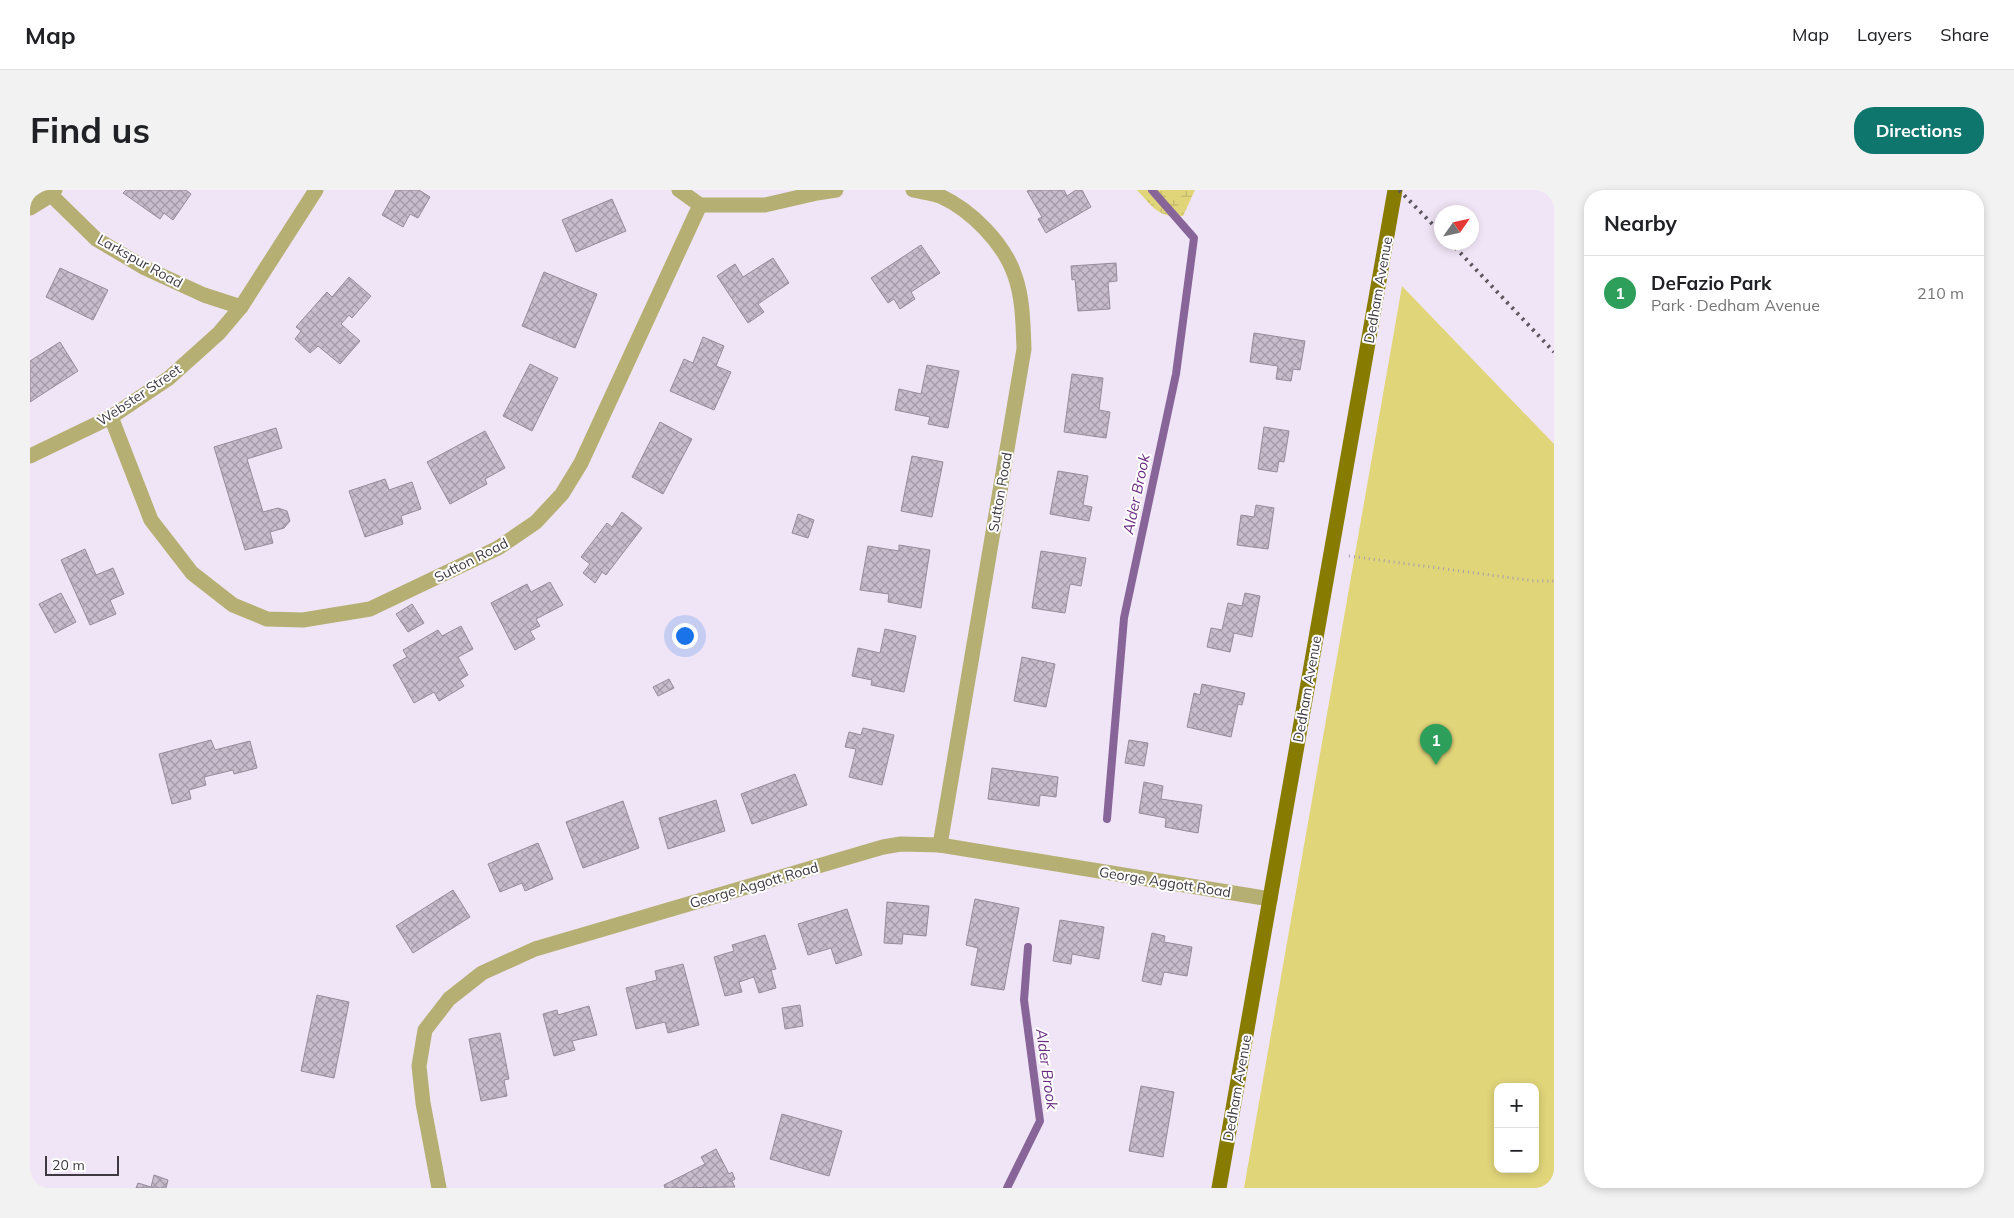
<!DOCTYPE html>
<html lang="en">
<head>
<meta charset="utf-8">
<style>
  body { margin:0; font-family:Mulish,sans-serif; background:#f2f2f2; color:#202124 }
  .controls { position:absolute; right:15px; bottom:15px; display:grid; overflow:hidden; border-radius:10px; box-shadow:0 2px 8px #0003 }
  .controls button { width:45px; height:45px; display:grid; place-items:center; padding:0; border:0; border-bottom:1px solid #e0e0e0; background:#fff; color:#202124; font:25px sans-serif }
  .compass { position:absolute; left:1404px; top:15px; width:45px; height:45px; border-radius:50%; background:#fff; box-shadow:0 2px 8px #0003; rotate:56deg }
  .scale { position:absolute; left:15px; bottom:12px; width:74px; box-sizing:border-box; padding-left:5px; border:2px solid #3f3a41; border-top:0; font-size:14px; line-height:18px; white-space:nowrap; color:#3f3a41; -webkit-text-stroke:4px #fff; paint-order:stroke }
  .you { position:absolute; left:654px; top:445px; width:18px; height:18px; margin:-12px; border:4px solid #fff; border-radius:50%; background:#1a73e8; box-shadow:0 0 0 8px #1a73e833 }
  .badge { display:grid; place-items:center; width:32px; height:32px; border-radius:50%; background:#0f766e; color:#fff; font-size:16px; font-weight:700 }
  .pin { position:absolute; translate:-50% -41px; filter:drop-shadow(0 1px 2px #0008) }
  .pin::after { content:''; position:absolute; top:26px; width:18px; height:15px; background:inherit; clip-path:polygon(0 0,100% 0,50% 100%) }
  .list { margin:0; padding:0; list-style:none }
  h2 { display:flex; justify-content:space-between; align-items:center; height:65px; margin:0; padding:0 20px; font-size:21px }
  h2 small { font-size:16px; font-weight:400; color:#757577 }
  .list li { display:grid; grid-template-columns:32px 1fr auto; gap:15px; align-items:center; box-sizing:border-box; height:75px; padding:0 20px; border-top:1px solid #e0e0e0 }
  .list b { display:block; font-size:19px; white-space:nowrap }
  .list p { margin:0; font-size:16px; white-space:nowrap; color:#757577 }
  .list em { font-size:16px; font-style:normal; color:#757577 }
  .map { position:relative; flex:none; width:1524px; height:998px; overflow:hidden; border-radius:20px }
  header { display:flex; align-items:center; gap:30px; box-sizing:border-box; height:70px; padding:0 25px; background:#fff; border-bottom:1px solid #e0e0e0 }
  header strong { font-size:24px }
  nav { display:flex; gap:28px; margin-inline-start:auto; font-size:18px }
  .intro { display:flex; align-items:center; justify-content:space-between; box-sizing:border-box; height:120px; padding:0 30px }
  h1 { margin:0; font-size:35px }
  .button { padding:12px 22px; border-radius:20px; background:#0f766e; color:#fff; font-size:18px; font-weight:700 }
  main { display:flex; gap:30px; padding:0 30px }
  aside { flex:1; background:#fff; border-radius:20px; box-shadow:0 2px 8px #0003 }
  .map>svg:first-child { display:block }
  .wetland { fill:url(#wetland-marsh) }
  .park { fill:#e1d57a; fill-rule:evenodd }
  .lines { fill:none; stroke-linecap:round; stroke-linejoin:round }
  .stream { stroke:#886598; stroke-width:8 }
  .building { fill:url(#building-cross-hatch); stroke:#958b9a }
  .path { stroke:#a69daa; stroke-width:3; stroke-dasharray:1 4; stroke-linecap:butt }
  .minor { stroke:#b6af73; stroke-width:15 }
  .major { stroke:#887b01; stroke-width:15 }
  .rail { stroke:#5c565f; stroke-width:4; stroke-dasharray:2.5 5; stroke-linecap:butt }
  .labels { text-anchor:middle; dominant-baseline:central; stroke-width:4; stroke-linejoin:round; paint-order:stroke }
  .street-label { font-size:14px; fill:#3f3a41; stroke:#fff }
  .water-label { font-size:15px; font-style:italic; fill:#692a81; stroke:#fff }
</style>
</head>
<body>
<header>
<strong>Map</strong>
<nav><a>Map</a><a>Layers</a><a>Share</a></nav>
</header>
<div class="intro"><h1>Find us</h1><a class="button">Directions</a></div>
<main>
<div class="map">
<svg width="1524" height="998" viewBox="0 0 1524 998">
  <defs>
    <pattern id="wetland-marsh" width="20" height="14" patternUnits="userSpaceOnUse" patternTransform="scale(1.25)"><rect width="20" height="14" fill="#e1d57a"/><path d="M1 5h8M5 5V1M11 12h8M15 12V8" fill="none" stroke="#c2b86b"/></pattern>
    <pattern id="building-cross-hatch" width="8" height="8" patternUnits="userSpaceOnUse" patternTransform="scale(1.25)"><rect width="8" height="8" fill="#c7bbcc"/><path d="M0 0l8 8M0 8l8-8" fill="none" stroke="#a399a7"/></pattern>
  </defs>
  <rect width="100%" height="100%" fill="#f0e5f6"/>
  <path class="wetland" d="M1107,0H1165L1153,26C1128,28 1123,17 1107,0Z"/>
  <path class="park" d="M1372,96L1524,254V998H1214ZM1468,897H1505V979H1468Z"/>
  <g class="lines">
    <g class="stream">
      <path d="M1077,629L1094,428L1146,184L1164,48L1122,0"/>
      <path d="M977,998L1010,931L994,810L998,757"/>
    </g>
  </g>
  <g class="building">
    <path d="M96,0H156L161,4L143,30L134,23L130,29L93,3Z"/>
    <path d="M366,0H389L400,7L388,28L380,24L373,37L352,25Z"/>
    <path d="M999,0H1034L1037,6L1046,0H1052L1061,17L1016,43L1008,29L1012,27L997,1Z"/>
    <path d="M582,9L596,41L546,62L532,30Z"/>
    <path d="M891,55L910,83L881,102L885,109L870,119L864,109L858,113L841,88Z"/>
    <path d="M743,68L759,93L728,114L734,122L718,133L687,86L705,74L713,87Z"/>
    <path d="M1086,73L1087,91L1078,92L1080,119L1048,121L1045,89L1042,90L1041,76Z"/>
    <path d="M30,78L78,100L63,130L16,107Z"/>
    <path d="M514,82L567,104L545,158L492,136Z"/>
    <path d="M319,87L341,106L322,128L319,125L311,134L330,151L310,174L288,156L280,163L265,149L271,141L266,137L297,102L302,107Z"/>
    <path d="M1224,143L1275,151L1270,180L1263,179L1261,191L1246,189L1248,176L1220,172Z"/>
    <path d="M673,147L694,156L686,176L701,182L684,220L640,201L654,169L663,173Z"/>
    <path d="M30,152L48,181L0,212V171Z"/>
    <path d="M500,174L528,188L502,241L473,226Z"/>
    <path d="M897,175L929,181L918,238L898,234L900,227L865,220L869,199L891,204Z"/>
    <path d="M1042,184L1073,188L1069,220L1080,222L1076,248L1034,242Z"/>
    <path d="M630,232L662,249L633,304L602,287Z"/>
    <path d="M1234,237L1259,241L1254,272L1249,271L1247,282L1228,279Z"/>
    <path d="M246,238L252,258L217,269L233,322L248,318L257,321L260,331L254,338L240,342L243,353L215,360L184,257Z"/>
    <path d="M455,241L475,278L455,289L457,294L420,314L397,272Z"/>
    <path d="M882,266L913,272L902,327L871,321Z"/>
    <path d="M1028,281L1058,286L1053,315L1062,317L1059,331L1020,324Z"/>
    <path d="M355,289L359,300L382,292L391,319L371,326L373,334L335,347L319,301Z"/>
    <path d="M1226,315L1244,318L1238,359L1207,355L1211,325L1224,327Z"/>
    <path d="M592,322L612,338L576,385L572,382L565,393L553,383L560,374L551,367L577,333L582,337Z"/>
    <path d="M768,324L784,330L778,348L762,343Z"/>
    <path d="M869,355L900,360L891,418L858,412L859,404L830,400L838,356L869,361Z"/>
    <path d="M55,359L66,385L83,378L94,404L80,410L86,424L60,435L31,370Z"/>
    <path d="M1011,361L1056,368L1051,396L1040,394L1035,423L1002,418Z"/>
    <path d="M520,392L533,415L506,429L510,436L500,441L505,449L485,460L461,413L497,394L501,402Z"/>
    <path d="M31,403L46,432L25,443L9,414Z"/>
    <path d="M1215,403L1230,406L1222,447L1204,443L1200,462L1177,457L1181,438L1192,440L1198,413L1212,416Z"/>
    <path d="M382,414L394,433L378,442L366,424Z"/>
    <path d="M431,436L443,459L428,467L438,485L430,490L434,496L409,511L404,502L384,513L363,475L377,467L373,460L408,440L412,446Z"/>
    <path d="M855,439L886,446L874,502L841,495L842,490L822,486L828,458L850,463Z"/>
    <path d="M992,467L1025,474L1016,517L984,511Z"/>
    <path d="M639,489L644,498L628,506L623,497Z"/>
    <path d="M1172,494L1215,503L1212,515L1208,514L1201,547L1157,537L1164,503L1170,505Z"/>
    <path d="M833,538L864,545L852,595L819,587L826,559L815,557L819,542L831,545Z"/>
    <path d="M181,550L185,560L220,551L227,578L204,584L203,580L174,587L176,595L159,600L161,609L142,614L129,564Z"/>
    <path d="M1099,550L1118,553L1114,576L1095,573Z"/>
    <path d="M962,578L1028,587L1026,607L1010,605L1009,616L958,609Z"/>
    <path d="M765,584L777,615L722,634L711,604Z"/>
    <path d="M1114,592L1133,596L1131,609L1172,615L1168,643L1135,637L1136,628L1109,623Z"/>
    <path d="M686,610L695,641L638,659L629,628Z"/>
    <path d="M593,611L609,658L553,678L536,632Z"/>
    <path d="M508,653L523,689L495,701L492,693L470,702L458,674Z"/>
    <path d="M423,700L440,727L383,763L366,736Z"/>
    <path d="M945,709L989,718L974,800L941,795L948,758L936,755Z"/>
    <path d="M857,712L899,716L896,746L873,744L872,754L854,753Z"/>
    <path d="M817,719L832,765L806,774L801,758L778,765L768,734Z"/>
    <path d="M1030,730L1074,737L1069,769L1042,764L1041,774L1023,771Z"/>
    <path d="M1122,743L1135,746L1134,752L1162,757L1157,786L1134,782L1131,795L1112,791Z"/>
    <path d="M735,745L746,779L741,780L746,798L729,803L724,787L709,792L712,802L695,806L684,767L704,761L702,755Z"/>
    <path d="M653,774L669,835L638,843L635,832L606,839L596,798L627,790L625,781Z"/>
    <path d="M287,805L319,812L304,888L271,881Z"/>
    <path d="M770,815L773,836L755,839L752,818Z"/>
    <path d="M559,816L567,845L542,851L545,860L524,866L513,824L527,820L528,825Z"/>
    <path d="M470,843L479,889L474,890L477,906L451,911L439,849Z"/>
    <path d="M1111,896L1144,902L1133,967L1099,961Z"/>
    <path d="M752,924L812,941L799,986L740,969Z"/>
    <path d="M686,959L699,984L702,982L705,989L702,991L705,997L635,998L634,995L675,974L671,967Z"/>
    <path d="M124,985L138,990L136,998H106L108,993L121,997Z"/>
  </g>
  <g class="lines">
    <path class="path" d="M1319,366L1505,391H1524"/>
    <g class="minor">
      <path d="M649,0L670,15"/>
      <path d="M883,0C892,2 902,3 910,6C941,20 974,53 985,86C993,109 993,134 994,159L910,655"/>
      <path d="M21,5L66,49L115,78L174,105L211,117"/>
      <path d="M0,18L21,5L25,0"/>
      <path d="M81,227L121,330L162,383L203,415L237,429L273,430L340,419L468,358L506,332L532,304L551,273L670,15H735L787,3L806,0"/>
      <path d="M0,266L81,227L139,188L189,143L211,117L286,0"/>
      <path d="M409,998L393,913L389,876L395,840L419,809L452,783L505,759L853,657L871,654L910,655L1240,709"/>
    </g>
    <path class="major" d="M1189,998L1365,0"/>
    <g class="rail">
      <path d="M1369,0L1412,44"/>
      <path d="M1420,52L1524,162"/>
    </g>
  </g>
  <g class="labels">
    <g class="street-label">
      <text transform="translate(110 71) rotate(29)">Larkspur Road</text>
      <text transform="translate(1348 100) rotate(-80)">Dedham Avenue</text>
      <text transform="translate(109 205) rotate(-34)">Webster Street</text>
      <text transform="translate(970 302) rotate(-80)">Sutton Road</text>
      <text transform="translate(441 370) rotate(-27)">Sutton Road</text>
      <text transform="translate(1277 499) rotate(-80)">Dedham Avenue</text>
      <text transform="translate(1135 692) rotate(9)">George Aggott Road</text>
      <text transform="translate(724 695) rotate(-16)">George Aggott Road</text>
      <text transform="translate(1207 898) rotate(-80)">Dedham Avenue</text>
    </g>
    <g class="water-label">
      <text transform="translate(1106 304) rotate(-78)">Alder Brook</text>
      <text transform="translate(1017 879) rotate(82)">Alder Brook</text>
    </g>
  </g>
</svg>
<div class="controls">
<button>+</button>
<button>−</button>
</div>
<svg class="compass" viewBox="-18 -18 36 36"><path d="M0-13l5 13h-10z" fill="#e53935"/><path d="M0 13l5-13h-10z" fill="#757577"/></svg>
<div class="scale">20 m</div>
<div class="you"></div>
<div class="pin badge" style="left:1406px;top:575px;background:#2e9e5b">1</div>
</div>
<aside>
<h2>Nearby<small></small></h2>
<ul class="list">
<li><span class="badge" style="background:#2e9e5b">1</span><div><b>DeFazio Park</b><p>Park · Dedham Avenue</p></div><em>210 m</em></li>
</ul>
</aside>
</main>
</body>
</html>
